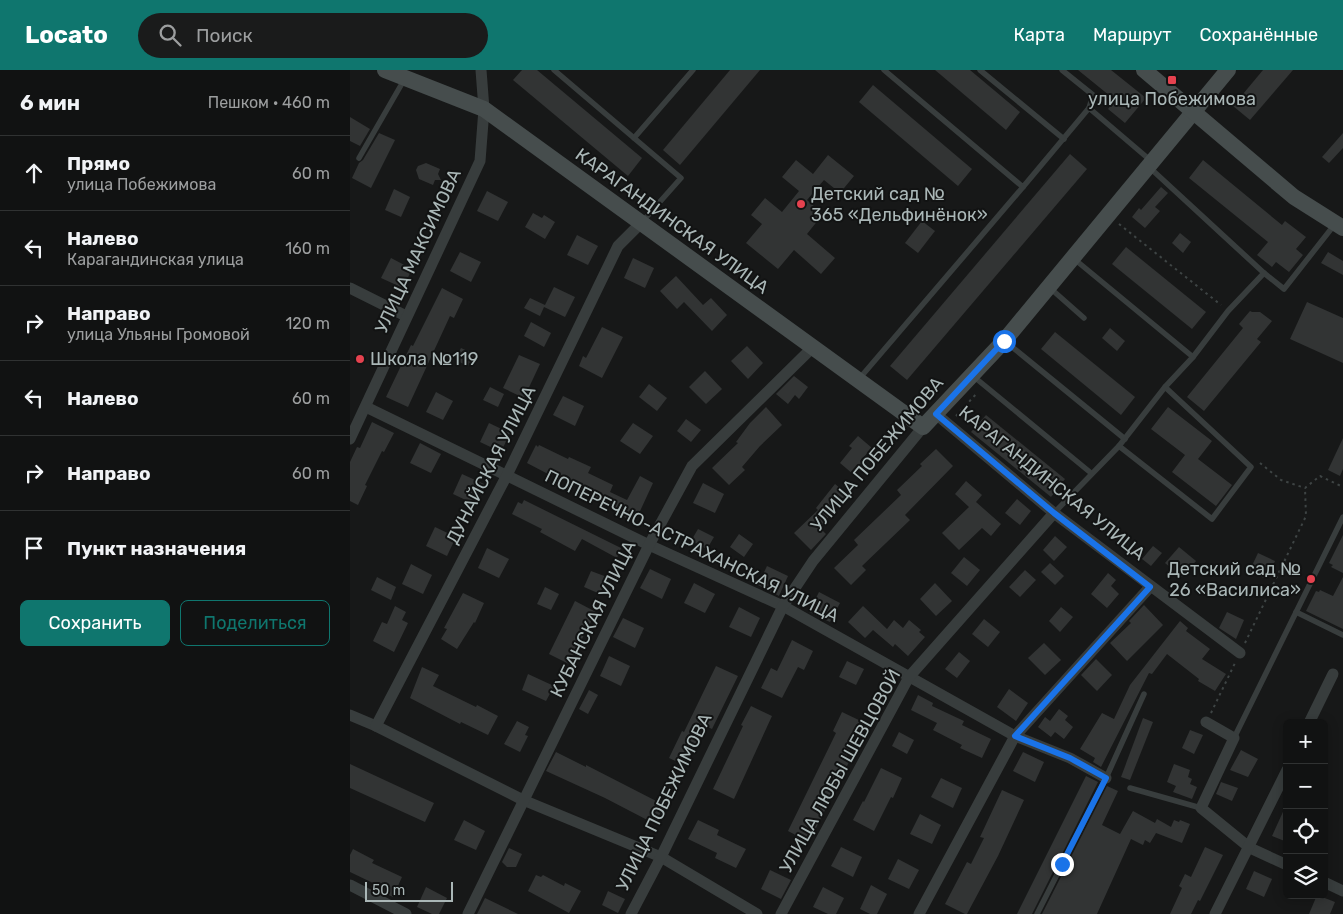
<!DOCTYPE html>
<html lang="ru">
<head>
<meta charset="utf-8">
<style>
  body { margin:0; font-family:Rubik,sans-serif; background:#1a1b1b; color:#f1f3f6 }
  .controls { position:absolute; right:15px; bottom:15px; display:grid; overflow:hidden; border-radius:8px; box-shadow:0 2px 12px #0003 }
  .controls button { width:45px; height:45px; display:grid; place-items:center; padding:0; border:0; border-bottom:1px solid #303232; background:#111212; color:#f1f3f6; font:25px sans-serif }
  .scale { position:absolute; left:15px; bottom:12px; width:88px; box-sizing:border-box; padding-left:5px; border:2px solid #aab7b7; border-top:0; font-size:14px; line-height:18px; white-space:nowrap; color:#aab7b7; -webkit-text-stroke:4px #121313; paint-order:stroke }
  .stop { position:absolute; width:15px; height:15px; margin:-11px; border:4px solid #1a73e8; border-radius:50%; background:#fff }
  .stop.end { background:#1a73e8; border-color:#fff; box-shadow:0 1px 5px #0008 }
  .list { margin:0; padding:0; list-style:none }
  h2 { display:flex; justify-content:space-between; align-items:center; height:65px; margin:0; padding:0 20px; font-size:21px }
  h2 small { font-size:16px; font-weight:400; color:#9c9e9f }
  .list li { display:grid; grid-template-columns:32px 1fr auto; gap:15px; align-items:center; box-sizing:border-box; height:75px; padding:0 20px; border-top:1px solid #303232 }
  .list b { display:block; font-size:19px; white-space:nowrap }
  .list p { margin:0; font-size:16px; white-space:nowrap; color:#9c9e9f }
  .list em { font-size:16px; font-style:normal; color:#9c9e9f }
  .actions { display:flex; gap:10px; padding:15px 20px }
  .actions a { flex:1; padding:11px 0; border:1px solid #0f766e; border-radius:8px; text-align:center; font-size:18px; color:#0f766e }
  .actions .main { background:#0f766e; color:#fff }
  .icon { flex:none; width:28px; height:28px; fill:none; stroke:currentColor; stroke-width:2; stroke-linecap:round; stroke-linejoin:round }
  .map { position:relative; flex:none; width:993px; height:844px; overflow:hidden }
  header { display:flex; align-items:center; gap:30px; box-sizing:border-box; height:70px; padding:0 25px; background:#0f766e; color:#fff }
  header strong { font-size:24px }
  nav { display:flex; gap:28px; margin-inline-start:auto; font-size:18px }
  .search { width:350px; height:45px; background:#1a1b1b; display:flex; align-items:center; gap:12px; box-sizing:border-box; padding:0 18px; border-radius:28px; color:#9c9e9f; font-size:19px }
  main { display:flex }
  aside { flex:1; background:#111212 }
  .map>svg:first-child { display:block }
  .building { fill:#323434 }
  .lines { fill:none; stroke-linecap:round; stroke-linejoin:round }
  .path { stroke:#3e4444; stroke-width:2; stroke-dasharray:2.5 4; stroke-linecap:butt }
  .lane { stroke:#383d3d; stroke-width:5.5 }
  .street { stroke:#383d3d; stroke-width:11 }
  .secondary { stroke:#464d4d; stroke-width:16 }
  .route { stroke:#1a73e8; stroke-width:6 }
  .poi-dot { fill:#e5424f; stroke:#121313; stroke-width:2 }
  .labels { text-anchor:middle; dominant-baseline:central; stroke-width:4; stroke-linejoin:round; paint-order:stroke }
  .poi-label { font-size:18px; fill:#aab7b7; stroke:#121313; text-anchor:start }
  .street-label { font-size:18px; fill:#aab7b7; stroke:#121313 }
</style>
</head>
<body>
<header>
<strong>Locato</strong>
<div class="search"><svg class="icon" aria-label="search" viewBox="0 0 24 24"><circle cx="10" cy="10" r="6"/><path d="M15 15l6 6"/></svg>Поиск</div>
<nav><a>Карта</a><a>Маршрут</a><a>Сохранённые</a></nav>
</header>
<main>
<aside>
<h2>6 мин<small>Пешком · 460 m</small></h2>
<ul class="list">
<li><svg class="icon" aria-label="ahead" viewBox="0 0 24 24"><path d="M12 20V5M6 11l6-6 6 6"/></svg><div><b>Прямо</b><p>улица Побежимова</p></div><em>60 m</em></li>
<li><svg class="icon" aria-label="left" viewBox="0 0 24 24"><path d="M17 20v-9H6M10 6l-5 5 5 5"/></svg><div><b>Налево</b><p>Карагандинская улица</p></div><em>160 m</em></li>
<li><svg class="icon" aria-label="right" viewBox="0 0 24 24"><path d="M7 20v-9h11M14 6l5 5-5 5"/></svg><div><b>Направо</b><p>улица Ульяны Громовой</p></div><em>120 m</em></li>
<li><svg class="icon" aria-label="left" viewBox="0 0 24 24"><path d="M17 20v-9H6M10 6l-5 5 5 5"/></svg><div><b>Налево</b></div><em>60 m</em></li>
<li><svg class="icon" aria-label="right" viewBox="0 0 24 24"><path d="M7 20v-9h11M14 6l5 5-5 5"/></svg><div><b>Направо</b></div><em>60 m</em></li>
<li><svg class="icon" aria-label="arrive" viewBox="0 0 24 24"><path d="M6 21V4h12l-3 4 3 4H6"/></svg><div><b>Пункт назначения</b></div></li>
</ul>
<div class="actions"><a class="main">Сохранить</a><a>Поделиться</a></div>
</aside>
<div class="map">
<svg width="993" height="844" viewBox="0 0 993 844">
  <rect width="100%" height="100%" fill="#171818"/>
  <g class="building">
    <path d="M172,0H187L292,88L278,106L163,10Z"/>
    <path d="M380,0H410L330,95L313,80Z"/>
    <path d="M585,0H620L670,42L656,60Z"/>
    <path d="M728,0H761L796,28L775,53L758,39L765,30Z"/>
    <path d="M913,0H943L900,50L883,36Z"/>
    <path d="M523,15L622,99L608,116L509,32Z"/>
    <path d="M0,47L20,59L10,76L0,71Z"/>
    <path d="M29,63L45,70L21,118L2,108L9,93L13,90Z"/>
    <path d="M993,63V78L979,93L972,87Z"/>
    <path d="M720,84L737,99L557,310L540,296Z"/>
    <path d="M478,85L504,106L490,123L474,110L457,130L473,144L457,164L485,188L471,204L444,180L428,199L396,173L412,154L401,145L415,128L432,142L449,121L432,107L446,90L463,104Z"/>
    <path d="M853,90L932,155L935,151L956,167L946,179L953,185L939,202L926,192L922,197L907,185L918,172L839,108Z"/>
    <path d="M76,93L90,99L88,104L91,110H85L83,115L69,109L66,100L68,96Z"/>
    <path d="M811,117L818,123L805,137L810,141L795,158L782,147L789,138L791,140Z"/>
    <path d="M44,119L60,127L51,147L35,140Z"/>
    <path d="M137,121L158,132L148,151L127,141Z"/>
    <path d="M183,143L192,148L194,145L205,152L195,169L175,157Z"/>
    <path d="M572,151L585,161L568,183L555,173Z"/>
    <path d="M830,163L841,172L833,183L822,173Z"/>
    <path d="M227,165L248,176L238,195L217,185Z"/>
    <path d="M776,177L856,242L842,259L762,194Z"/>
    <path d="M110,182L131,192L121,212L100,201Z"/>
    <path d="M978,182L993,191V205L971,193Z"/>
    <path d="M41,188L62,199L53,218L31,208Z"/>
    <path d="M283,188L304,198L295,218L274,208Z"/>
    <path d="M326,206L353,235L361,228L377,245L362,261L334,232L327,239L310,221Z"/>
    <path d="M204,217L225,227L215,247L194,237L190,246L174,238L180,228L195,235Z"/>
    <path d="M92,218L113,229L104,248L100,246L58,337L36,327L61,275L63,276Z"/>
    <path d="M957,232L993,248V293L940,269Z"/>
    <path d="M900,241L902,242H910L922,251L907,269L911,272L854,341L837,327L893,258L889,254Z"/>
    <path d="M181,252L201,263L194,277L174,266Z"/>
    <path d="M252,257L273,267L252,308L229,296L233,286L236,288Z"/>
    <path d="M760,258L775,271L767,281L752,268Z"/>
    <path d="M705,262L785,327L771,345L691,279Z"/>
    <path d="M397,276L413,293L398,309L381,291Z"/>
    <path d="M111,278L124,284L118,296L105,290Z"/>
    <path d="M169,285L190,294L174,328L153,318Z"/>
    <path d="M355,301L372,319L356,334L339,317Z"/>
    <path d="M444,306L458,317L449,329L445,325L438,334L426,324Z"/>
    <path d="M299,314L317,328L307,341L289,327Z"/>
    <path d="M140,317L154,324L148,337L133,330Z"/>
    <path d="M86,322L103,331L93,350L76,342Z"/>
    <path d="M213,326L234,336L225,356L203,345Z"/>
    <path d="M416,337L432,355L410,376L392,397L395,400L379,415L362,398L388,373L386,372L400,353Z"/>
    <path d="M818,337L862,371L848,389L882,415L866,436L822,402L835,385L801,359Z"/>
    <path d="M636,345L715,409L701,427L621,362Z"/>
    <path d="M336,349L351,360L341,372L327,361Z"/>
    <path d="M22,352L44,363L34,382L32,381L15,415L17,416L8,435L0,431V392L7,377L10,378Z"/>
    <path d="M139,353L160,363L151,382L130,372Z"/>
    <path d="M283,353L303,366L290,384L270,371Z"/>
    <path d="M508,366L522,378L510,391L512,393L503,404L490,393L502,378L499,376Z"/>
    <path d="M993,368V399L990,406L978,400Z"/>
    <path d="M70,373L91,384L81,403L60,393Z"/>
    <path d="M186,375L188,377L189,375L218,389L219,387L241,397L238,403L263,415L260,422L277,430L290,406L303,413L285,452L264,442L266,437L241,425L242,422L199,401L198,404L177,393Z"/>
    <path d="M586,379L603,396L555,445L560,450L512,496L516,500L501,515L484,498L508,475L504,470L551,425L547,420L572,396L570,394Z"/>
    <path d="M112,404L134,414L124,434L103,424Z"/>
    <path d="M616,411L632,425L626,432L651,454L641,466L632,458L609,480L592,463L619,437L605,424Z"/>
    <path d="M353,413L374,424L365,443L343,433Z"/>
    <path d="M485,414L497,424L470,458L476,464L461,480L444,463L468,440L466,438Z"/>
    <path d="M667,429L681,441L670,455L655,443Z"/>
    <path d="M174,430L271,478L267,488L232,469L225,481L190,462L192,459L162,444L168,432L172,434Z"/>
    <path d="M85,457L106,467L97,486L76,476Z"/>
    <path d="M348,459L364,467L357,479L341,471Z"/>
    <path d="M389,464L403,474L394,487L380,477Z"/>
    <path d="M993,465V503L981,497L983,495L979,493Z"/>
    <path d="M705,466L717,477L704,491L693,480Z"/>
    <path d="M803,476L812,483L801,496L792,489Z"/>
    <path d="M829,477L846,491L832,507L815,493Z"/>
    <path d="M137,478L159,489L149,508L128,498Z"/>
    <path d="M908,483L925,491L917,509L899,502Z"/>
    <path d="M614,487L630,500L617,516L601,503Z"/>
    <path d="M700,493L714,506L705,515L691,502Z"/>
    <path d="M61,494L82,505L73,524L52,514Z"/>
    <path d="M417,496L438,506L429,526L408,515Z"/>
    <path d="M300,499L321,509L312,529L290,518Z"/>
    <path d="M675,500L686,510L670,527L659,517Z"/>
    <path d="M241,501L257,507L250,524L234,517Z"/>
    <path d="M758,503L766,510L761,516L769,524L757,538L741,524Z"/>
    <path d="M27,507L46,517L41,530L21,520Z"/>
    <path d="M993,507V559L956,541L966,521L969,522L970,520L983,526Z"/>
    <path d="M344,513L365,524L355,543L334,533Z"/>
    <path d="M585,513L602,531L586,546L570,529Z"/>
    <path d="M195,517L209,524L201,540L187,534Z"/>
    <path d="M469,522L490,533L480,552L459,542Z"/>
    <path d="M113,523L134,533L125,553L124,552L107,579L91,569L97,559L94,558Z"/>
    <path d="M225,531L246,542L219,594L199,584Z"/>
    <path d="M794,535L813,555L777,591L760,573L781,553L779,551Z"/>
    <path d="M45,536L56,542L52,550L58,553L44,582L23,571L32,552L37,554Z"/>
    <path d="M513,536L537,559L544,550L553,558L559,550L571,560L569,562L575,567L558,586L545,574L543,577L523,560L515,568L498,552Z"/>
    <path d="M389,537L410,548L401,567L379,557Z"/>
    <path d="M711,537L723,547L710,562L699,551Z"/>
    <path d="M877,542L894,550L886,569L869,558Z"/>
    <path d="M273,548L294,558L285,578L263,567Z"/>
    <path d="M634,549L650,562L638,577L622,564Z"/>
    <path d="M830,551L838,558L836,561L860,579L852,589L876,604L865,621L848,611L849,609L817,584L802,604L799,603L751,697L743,692L745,688L730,679L752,643L764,649L780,615Z"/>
    <path d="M442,570L463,581L454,600L448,597L432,628L411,618L421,598L427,601Z"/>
    <path d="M694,573L711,590L695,605L678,588Z"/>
    <path d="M609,582L620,591L607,608L595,599Z"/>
    <path d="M259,586L280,596L271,616L250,606Z"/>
    <path d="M746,589L762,605L747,621L731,605Z"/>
    <path d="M497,591L514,599L506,615L489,607Z"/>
    <path d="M366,596L388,606L362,659L356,656L336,696L319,688L332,661L334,662Z"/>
    <path d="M72,597L89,605L83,616L126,637L127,635L148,646L138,665L111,652L110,654L60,628Z"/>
    <path d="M178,604L204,616L196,631L172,620Z"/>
    <path d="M659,619L678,633L666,651L647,637Z"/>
    <path d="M239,620L248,625L238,644L229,639Z"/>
    <path d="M568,625L583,633L582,636L614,651L612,655L641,669L632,688L610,678L612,675L583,660L587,653L561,640Z"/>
    <path d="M401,636L422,646L384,729L363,719L393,656L391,655Z"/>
    <path d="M709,639L718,646L715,650L723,657L714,669L705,662L701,667L688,657L695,647L700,651Z"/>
    <path d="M492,642L513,652L497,686L501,688L459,772L438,761L486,663L483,661Z"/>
    <path d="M793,648L803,652L780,710L771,707Z"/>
    <path d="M167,651L179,657L175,665L178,666L170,682L154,674Z"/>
    <path d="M840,660L853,665L844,684L832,678Z"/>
    <path d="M549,662L564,670L557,684L542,676Z"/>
    <path d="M891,680L908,689L898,707L880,700Z"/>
    <path d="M206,682L236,697V695L314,735L305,754L255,728L196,701Z"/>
    <path d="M673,682L694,692L685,712L663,701Z"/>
    <path d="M0,694L84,733L75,752L0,718Z"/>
    <path d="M824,694L840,700L838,707L842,709L840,714L847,717L842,729L823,722L826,716L817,712Z"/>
    <path d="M531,698L552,708L543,728L541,727L524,761L503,750L513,731L514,732Z"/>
    <path d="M736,706L748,712L682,844H667Z"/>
    <path d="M591,708L612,718L603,738L581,727Z"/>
    <path d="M871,712L888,718L882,731L866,724Z"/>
    <path d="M757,716L768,721L752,755L770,764L783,741L805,753L807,749L821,757L824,750L829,752L830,750L840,754L832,773L806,763L800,773L795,770L793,775L781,769L747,844H692Z"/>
    <path d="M652,720L674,730L648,786L617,844H615L595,834L617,792L621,794L634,768L630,767Z"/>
    <path d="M937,733V772L922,766Z"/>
    <path d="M570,744L591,755L582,774L560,764Z"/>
    <path d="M114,750L135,761L126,780L104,770Z"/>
    <path d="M348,750L369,760L367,765L396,779L386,798L365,788L367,783L338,769Z"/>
    <path d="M491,777L512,787L503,807L481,796Z"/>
    <path d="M855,777L873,785L850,831L848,830L841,844H820L832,818L829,816L835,804L841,807Z"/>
    <path d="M159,778L172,784L166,797H157L152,792Z"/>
    <path d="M3,779L24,790L22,793L52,807L43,827L21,817L23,813L0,802V785Z"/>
    <path d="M548,789L569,800L559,819L538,809Z"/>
    <path d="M420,800L441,810L431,829L411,819Z"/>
    <path d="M904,801L922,809L914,827L896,819Z"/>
    <path d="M186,805L191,807L193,805L214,816L215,813L231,821L219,843L178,821Z"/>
    <path d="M521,815L537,824L527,844H520L510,839Z"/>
    <path d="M76,817L97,828L89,844H82L67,837Z"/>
    <path d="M473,817L494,828L486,844H478L463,837Z"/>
    <path d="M258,821L275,829L268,843L252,835Z"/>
    <path d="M967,825L985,832L980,844H959Z"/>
    <path d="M135,828L168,844H127Z"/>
  </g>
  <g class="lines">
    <g class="path">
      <path d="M769,154L871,235"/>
      <path d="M606,346L628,322"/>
      <path d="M910,393L931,410L955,418L970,406L993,417"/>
      <path d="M895,573L956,446L955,418"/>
      <path d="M861,643L885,593"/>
    </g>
    <g class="lane">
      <path d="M204,0L331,108L292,152"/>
      <path d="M534,0L673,117L739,38L800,90"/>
      <path d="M630,0L714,69"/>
      <path d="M712,0L743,25L739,38"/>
      <path d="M284,68L343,0"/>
      <path d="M9,88L54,10"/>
      <path d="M799,97L914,203L934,219L985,154"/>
      <path d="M723,188L843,287"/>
      <path d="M700,218L734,248"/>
      <path d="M656,272L775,369"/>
      <path d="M623,306L741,403"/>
      <path d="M509,309L673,117"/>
      <path d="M769,376L862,449L901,397L815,317"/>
      <path d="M704,443L769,376L815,317L843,287L878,241L914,203"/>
      <path d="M946,542L993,565"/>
      <path d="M884,668L993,447"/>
      <path d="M780,718L851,738"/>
      <path d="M687,844L756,708L794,624"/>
    </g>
    <g class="street">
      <path d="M0,218L56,246"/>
      <path d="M16,337L299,475L433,536L665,666L720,688L756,708"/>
      <path d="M586,344L704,443L890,583"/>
      <path d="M0,369L130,91L134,39L131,0"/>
      <path d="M0,645L26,656L173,730L311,787L407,844"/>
      <path d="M856,652L884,668L851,738L900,778L937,795"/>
      <path d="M959,653L983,604"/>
      <path d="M26,656L157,405L268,176L291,153"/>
      <path d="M974,812L993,821"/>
      <path d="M0,815L56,844"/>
      <path d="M118,844L299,475L342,396L462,278"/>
      <path d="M281,844L311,787L433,536L463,491L573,357"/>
      <path d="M431,844L559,607L704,443"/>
      <path d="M569,844L665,666L800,517"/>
      <path d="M865,844L937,700"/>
    </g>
    <g class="secondary">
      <path d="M35,0L134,39L573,357L654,271L878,0"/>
      <path d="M794,0L944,127L993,158"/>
    </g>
  </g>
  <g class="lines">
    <path class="route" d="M654,271L586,344L704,443L800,517L665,666L720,688L756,708L712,794"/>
  </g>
  <g class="poi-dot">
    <rect x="817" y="5" width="10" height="10" rx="2.5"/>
    <circle cx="451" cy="134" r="5"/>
    <circle cx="10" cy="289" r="5"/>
    <circle cx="961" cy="509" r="5"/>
  </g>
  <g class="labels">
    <g class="poi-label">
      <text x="822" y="29" text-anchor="middle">улица Побежимова</text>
      <text x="461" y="124">Детский сад №<tspan x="461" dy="21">365 «Дельфинёнок»</tspan></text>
      <text x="20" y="289">Школа №119</text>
      <text x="951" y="499" text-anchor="end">Детский сад №<tspan x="951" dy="21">26 «Василиса»</tspan></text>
    </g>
    <g class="street-label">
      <text transform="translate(322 151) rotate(36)">КАРАГАНДИНСКАЯ УЛИЦА</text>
      <text transform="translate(68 181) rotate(-65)">УЛИЦА МАКСИМОВА</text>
      <text transform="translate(527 384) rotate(-50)">УЛИЦА ПОБЕЖИМОВА</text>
      <text transform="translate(141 395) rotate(-63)">ДУНАЙСКАЯ УЛИЦА</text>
      <text transform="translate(702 413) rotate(39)">КАРАГАНДИНСКАЯ УЛИЦА</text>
      <text transform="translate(342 476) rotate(26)">ПОПЕРЕЧНО-АСТРАХАНСКАЯ УЛИЦА</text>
      <text transform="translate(243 549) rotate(-64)">КУБАНСКАЯ УЛИЦА</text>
      <text transform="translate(490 701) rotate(-61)">УЛИЦА ЛЮБЫ ШЕВЦОВОЙ</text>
      <text transform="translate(314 732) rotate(-64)">УЛИЦА ПОБЕЖИМОВА</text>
    </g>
  </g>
</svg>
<div class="controls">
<button>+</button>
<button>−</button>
<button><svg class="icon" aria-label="locate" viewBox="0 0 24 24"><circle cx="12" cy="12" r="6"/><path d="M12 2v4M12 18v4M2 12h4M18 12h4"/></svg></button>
<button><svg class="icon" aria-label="layers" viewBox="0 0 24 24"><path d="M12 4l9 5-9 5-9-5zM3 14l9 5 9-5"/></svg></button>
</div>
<div class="scale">50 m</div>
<div class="stop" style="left:654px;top:271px"></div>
<div class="stop end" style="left:712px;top:794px"></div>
</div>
</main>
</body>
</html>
